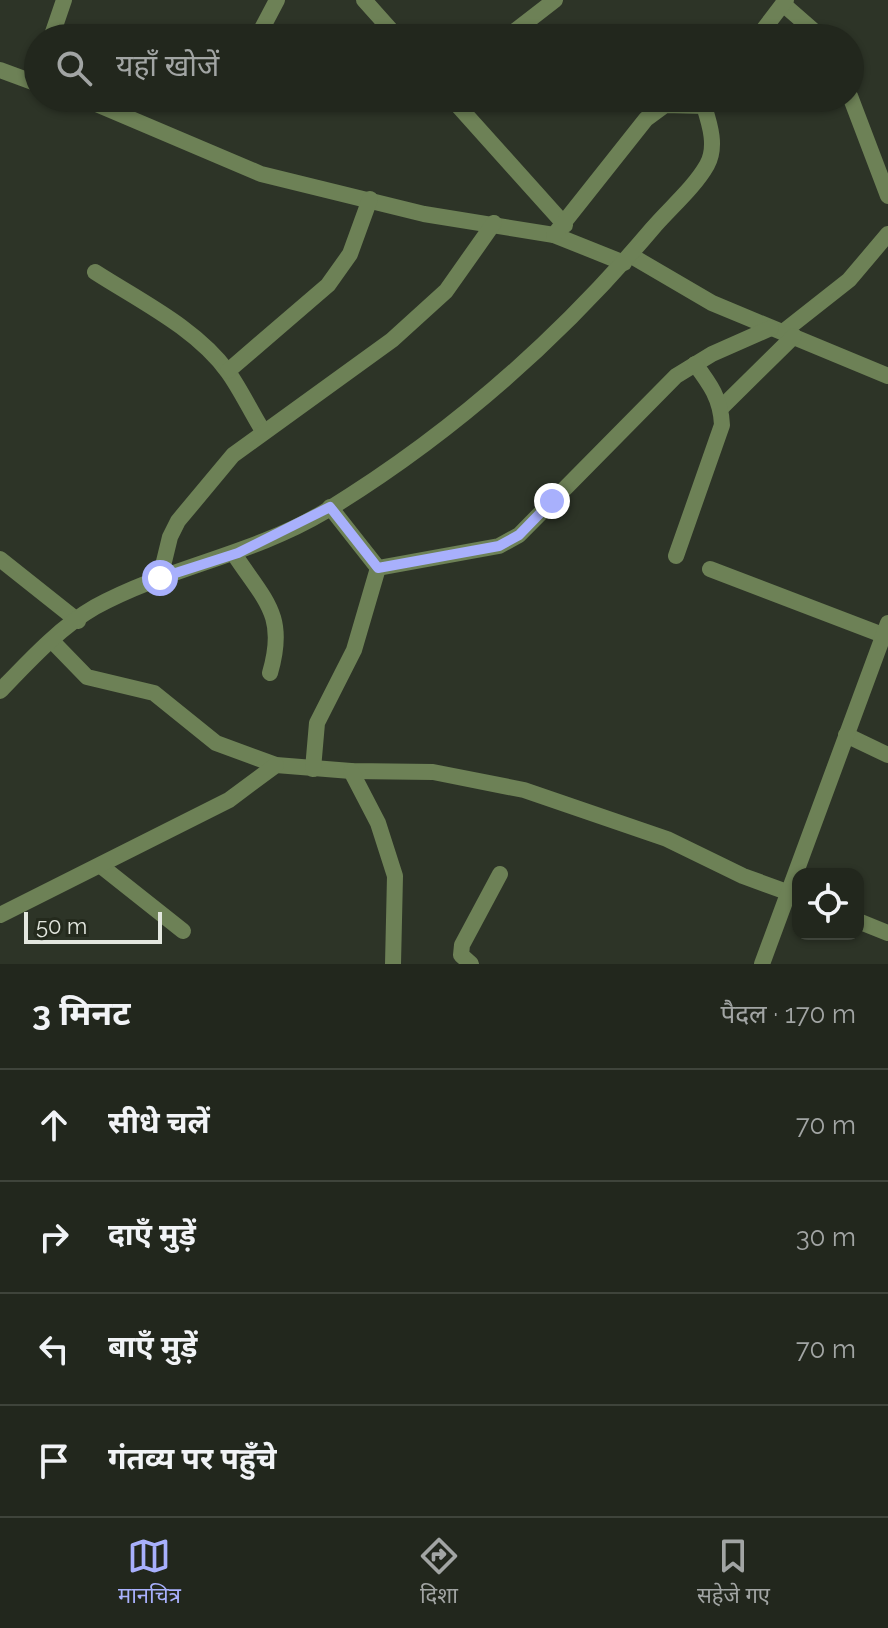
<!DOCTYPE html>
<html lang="hi">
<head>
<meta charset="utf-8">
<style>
  body { margin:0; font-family:Raleway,"Noto Sans Devanagari",sans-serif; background:#2e332a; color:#f1f3f6 }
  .controls { position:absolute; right:24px; bottom:24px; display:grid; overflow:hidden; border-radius:16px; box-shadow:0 2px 6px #0004 }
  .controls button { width:72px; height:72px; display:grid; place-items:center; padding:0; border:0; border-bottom:2px solid #3f443b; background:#22271d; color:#f1f3f6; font:40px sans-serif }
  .scale { position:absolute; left:24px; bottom:20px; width:138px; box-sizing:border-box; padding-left:8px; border:4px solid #e3e7df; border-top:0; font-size:22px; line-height:28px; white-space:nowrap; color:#e3e7df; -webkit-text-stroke:6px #242a1d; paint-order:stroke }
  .stop { position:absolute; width:24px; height:24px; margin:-18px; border:6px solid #a8b0fc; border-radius:50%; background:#fff }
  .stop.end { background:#a8b0fc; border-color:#fff; box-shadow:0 2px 8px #0008 }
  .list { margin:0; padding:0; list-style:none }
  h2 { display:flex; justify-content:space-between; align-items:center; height:104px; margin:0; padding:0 32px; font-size:34px }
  h2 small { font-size:26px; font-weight:400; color:#a2a5a4 }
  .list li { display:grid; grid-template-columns:52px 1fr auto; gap:24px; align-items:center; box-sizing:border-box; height:112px; padding:0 32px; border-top:2px solid #3f443b }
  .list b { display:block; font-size:30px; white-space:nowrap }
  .list em { font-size:26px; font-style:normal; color:#a2a5a4 }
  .icon { flex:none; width:44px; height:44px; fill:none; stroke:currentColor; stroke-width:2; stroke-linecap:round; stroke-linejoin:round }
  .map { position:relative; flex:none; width:888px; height:964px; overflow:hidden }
  .search { position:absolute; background:#22271d; box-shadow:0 2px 6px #0004; left:24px; right:24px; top:24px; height:88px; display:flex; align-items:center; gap:20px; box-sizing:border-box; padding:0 28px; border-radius:44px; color:#a2a5a4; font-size:30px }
  .sheet { height:552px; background:#22271d }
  nav { display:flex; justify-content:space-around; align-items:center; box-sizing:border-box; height:112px; border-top:2px solid #3f443b; background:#22271d; font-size:22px; color:#a2a5a4 }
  nav a { display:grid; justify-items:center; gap:4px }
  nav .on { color:#a8b0fc }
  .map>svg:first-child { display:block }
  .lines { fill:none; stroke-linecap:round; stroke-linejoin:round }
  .minor { stroke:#6d8156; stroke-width:16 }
  .route { stroke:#a8b0fc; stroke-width:10 }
</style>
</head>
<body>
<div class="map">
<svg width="888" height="964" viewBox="0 0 888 964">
  <rect width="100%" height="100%" fill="#2d3427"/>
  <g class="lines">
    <g class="minor">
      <path d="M364,0L398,38"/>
      <path d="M783,4L822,38"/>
      <path d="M51,38L64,0"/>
      <path d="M257,38L277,0"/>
      <path d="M506,38L555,0"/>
      <path d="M757,38L786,0"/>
      <path d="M0,70L38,84"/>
      <path d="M850,96L888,196"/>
      <path d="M82,98L261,174L424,214L554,235L624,263"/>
      <path d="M451,98L565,225"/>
      <path d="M554,235L646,119L665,105L704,106"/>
      <path d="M630,255L712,303L888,376"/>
      <path d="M95,272C140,301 196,328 228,372C241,390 251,412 263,431"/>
      <path d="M783,332L849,280L888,234"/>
      <path d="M228,371L328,285L350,254L370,199"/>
      <path d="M722,407L794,336"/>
      <path d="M330,507L378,568L499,546L519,535L676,376L712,354L771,328"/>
      <path d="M234,554C265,601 287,615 270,673"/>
      <path d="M676,556L722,425C721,399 710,384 695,364"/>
      <path d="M0,559L78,621"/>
      <path d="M710,569L888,637"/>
      <path d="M160,578L170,537L178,521L233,455L392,340L446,291L494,223"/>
      <path d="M52,641L87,677L154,693L216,743L276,765L351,771L433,772L524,790L667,839L743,876L798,896"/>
      <path d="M0,691C28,662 60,627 95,607C168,567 252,555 324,512C449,436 558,340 652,229C669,209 694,188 707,165C717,147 710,125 704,106"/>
      <path d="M846,735L888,755"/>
      <path d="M313,769L317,723L354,650L378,568"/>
      <path d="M351,771L378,823L395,876L393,964"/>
      <path d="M101,866L183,931"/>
      <path d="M0,915L229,800L276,765"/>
      <path d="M858,921L888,933"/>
      <path d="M471,964L461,955L462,945L500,874"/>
      <path d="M762,964L888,623"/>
    </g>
  </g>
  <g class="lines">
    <path class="route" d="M160,578L238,553L330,507L378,568L499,546L519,535L552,501"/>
  </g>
</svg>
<div class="controls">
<button><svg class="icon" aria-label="locate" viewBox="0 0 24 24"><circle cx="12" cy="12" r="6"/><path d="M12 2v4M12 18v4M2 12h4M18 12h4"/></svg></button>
</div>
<div class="scale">50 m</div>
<div class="stop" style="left:160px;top:578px"></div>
<div class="stop end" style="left:552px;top:501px"></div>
<div class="search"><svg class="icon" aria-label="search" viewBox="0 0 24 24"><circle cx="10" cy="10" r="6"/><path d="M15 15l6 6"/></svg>यहाँ खोजें</div>
</div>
<section class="sheet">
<h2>3 मिनट<small>पैदल · 170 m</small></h2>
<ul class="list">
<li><svg class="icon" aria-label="ahead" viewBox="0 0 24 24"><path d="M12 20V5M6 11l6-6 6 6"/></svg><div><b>सीधे चलें</b></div><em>70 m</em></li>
<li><svg class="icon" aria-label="right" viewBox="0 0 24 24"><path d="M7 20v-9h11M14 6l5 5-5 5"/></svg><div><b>दाएँ मुड़ें</b></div><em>30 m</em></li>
<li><svg class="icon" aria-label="left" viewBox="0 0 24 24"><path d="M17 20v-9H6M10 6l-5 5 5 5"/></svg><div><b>बाएँ मुड़ें</b></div><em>70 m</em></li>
<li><svg class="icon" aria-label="arrive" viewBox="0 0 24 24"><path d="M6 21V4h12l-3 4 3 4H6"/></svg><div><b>गंतव्य पर पहुँचे</b></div></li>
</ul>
</section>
<nav>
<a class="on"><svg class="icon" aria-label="map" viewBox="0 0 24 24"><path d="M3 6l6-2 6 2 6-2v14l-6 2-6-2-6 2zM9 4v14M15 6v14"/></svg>मानचित्र</a>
<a><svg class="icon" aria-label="directions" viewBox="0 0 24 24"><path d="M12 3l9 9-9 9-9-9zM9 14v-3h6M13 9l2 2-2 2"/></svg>दिशा</a>
<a><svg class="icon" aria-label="saved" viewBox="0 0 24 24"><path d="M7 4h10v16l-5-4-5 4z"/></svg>सहेजे गए</a>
</nav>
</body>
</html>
